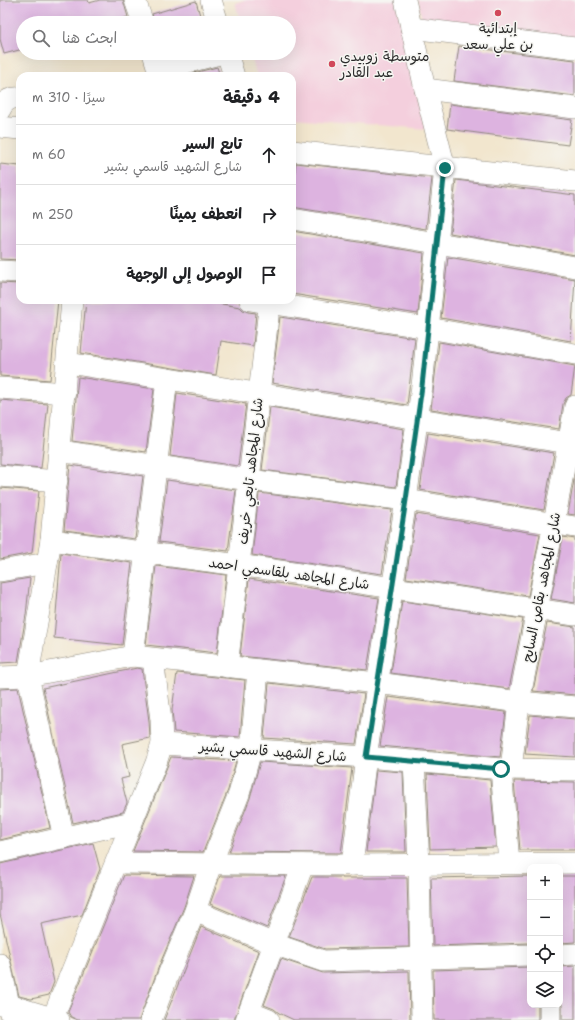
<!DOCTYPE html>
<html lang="ar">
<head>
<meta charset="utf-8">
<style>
  body { margin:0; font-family:"Shantell Sans","Playpen Sans Arabic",sans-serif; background:#f6f6f6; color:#202124; direction:rtl }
  .controls { position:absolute; right:12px; bottom:12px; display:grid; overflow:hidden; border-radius:8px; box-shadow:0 4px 16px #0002 }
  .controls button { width:36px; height:36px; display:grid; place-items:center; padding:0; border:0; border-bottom:1px solid #e0e0e0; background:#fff; color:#202124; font:20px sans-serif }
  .stop { position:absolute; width:12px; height:12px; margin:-9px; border:3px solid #0f766e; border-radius:50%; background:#fff }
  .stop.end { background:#0f766e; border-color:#fff; box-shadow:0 1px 4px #0008 }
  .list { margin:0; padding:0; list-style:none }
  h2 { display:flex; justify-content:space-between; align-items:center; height:52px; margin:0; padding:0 16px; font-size:17px }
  h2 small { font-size:13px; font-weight:400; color:#757577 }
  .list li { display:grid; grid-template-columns:26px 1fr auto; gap:12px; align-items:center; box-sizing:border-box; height:60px; padding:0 16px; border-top:1px solid #e0e0e0 }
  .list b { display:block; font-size:15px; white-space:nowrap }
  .list p { margin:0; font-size:13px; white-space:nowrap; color:#757577 }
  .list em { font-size:13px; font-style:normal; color:#757577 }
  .icon { flex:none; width:22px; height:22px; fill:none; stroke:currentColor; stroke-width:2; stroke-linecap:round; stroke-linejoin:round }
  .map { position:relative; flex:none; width:575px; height:1020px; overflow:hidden; direction:ltr }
  .search { position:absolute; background:#fff; box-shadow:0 4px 16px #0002; left:16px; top:16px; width:280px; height:44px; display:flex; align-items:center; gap:10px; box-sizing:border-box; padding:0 14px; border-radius:22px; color:#757577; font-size:15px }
  .panel { position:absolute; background:#fff; box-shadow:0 4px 16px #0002; left:16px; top:72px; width:280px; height:232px; border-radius:12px; direction:rtl }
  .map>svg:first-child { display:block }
  .built { fill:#f4cfdd }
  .building { fill:#ddb3e0 }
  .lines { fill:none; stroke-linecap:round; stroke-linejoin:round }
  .minor-casing { stroke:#8e887c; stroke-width:22 }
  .minor { stroke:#fff; stroke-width:21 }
  .route { stroke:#0f766e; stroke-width:5 }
  .poi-dot { fill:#d1495b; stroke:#f6f6f2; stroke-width:1.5 }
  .labels { text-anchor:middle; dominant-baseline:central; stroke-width:3; stroke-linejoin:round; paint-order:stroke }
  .poi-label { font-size:14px; fill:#2b2b2b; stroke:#f6f6f2 }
  .street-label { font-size:14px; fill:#2b2b2b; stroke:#f6f6f2 }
</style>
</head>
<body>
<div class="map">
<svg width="575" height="1020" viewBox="0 0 575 1020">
  <rect width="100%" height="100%" fill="#f6f6f2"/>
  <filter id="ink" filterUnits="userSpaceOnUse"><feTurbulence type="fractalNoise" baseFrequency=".025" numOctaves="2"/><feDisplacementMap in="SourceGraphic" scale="8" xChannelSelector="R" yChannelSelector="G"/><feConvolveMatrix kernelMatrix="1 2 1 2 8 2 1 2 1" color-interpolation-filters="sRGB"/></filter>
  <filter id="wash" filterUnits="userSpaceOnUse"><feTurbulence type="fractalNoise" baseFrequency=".012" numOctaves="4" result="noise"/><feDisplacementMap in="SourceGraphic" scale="16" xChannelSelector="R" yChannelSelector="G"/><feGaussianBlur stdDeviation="0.9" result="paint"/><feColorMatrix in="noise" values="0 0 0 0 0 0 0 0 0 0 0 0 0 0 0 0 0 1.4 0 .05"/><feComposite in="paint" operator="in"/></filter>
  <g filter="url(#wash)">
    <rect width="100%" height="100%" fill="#f2e6ce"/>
    <g class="built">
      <path d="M245,0H396L426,129L292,118V76H257L250,53H289V23H241L235,3Z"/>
      <path d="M418,0H575V44L423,25Z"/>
    </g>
    <g id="blocks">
      <g class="building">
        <path d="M0,0H88L89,3L100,0H123L128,17L106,23H23V49L4,54L0,39Z"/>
        <path d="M196,1L202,23H155L152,14Z"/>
        <path d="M459,46L575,60V96L454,81Z"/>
        <path d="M217,67L220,76H182Z"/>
        <path d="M450,104L572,120L568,145L447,129Z"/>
        <path d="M296,163L432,178L426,229L292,207V195Z"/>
        <path d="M0,164L20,166V260L0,259Z"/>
        <path d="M456,180L575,195V255L450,233Z"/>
        <path d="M292,231L424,253L418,314L292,294Z"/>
        <path d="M448,257L575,279L571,341L441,318Z"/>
        <path d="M0,283L20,284V300H58L50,380L0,376Z"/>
        <path d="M86,300H198L240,307L243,310L248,312L256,313L253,346L221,341L216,375L81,353Z"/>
        <path d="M280,317L415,338L407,405L272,383Z"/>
        <path d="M439,342L575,366L571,395L566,398L563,404L559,429L431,409Z"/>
        <path d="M78,377L154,389L146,452L72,441Z"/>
        <path d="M177,393L246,404L238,466L170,456Z"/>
        <path d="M0,400L48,404L41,468L0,464Z"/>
        <path d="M270,407L404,429L396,487L262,470Z"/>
        <path d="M428,433L554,453L544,510L420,490Z"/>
        <path d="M70,465L143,476L135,539L64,530Z"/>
        <path d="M575,474V515L568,514Z"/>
        <path d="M167,480L236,490L228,551L159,542Z"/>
        <path d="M0,488L39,491L32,553L0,559Z"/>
        <path d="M259,493L392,510L382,574L252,555Z"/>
        <path d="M416,514L540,534L528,596L406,578Z"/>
        <path d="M563,537L575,539V603L551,599Z"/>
        <path d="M61,553L132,563L122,645L54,638Z"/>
        <path d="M156,566L226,575L217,653L146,645Z"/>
        <path d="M30,578L26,615L18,662L0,663V583Z"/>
        <path d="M249,579L379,598L367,670L240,656Z"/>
        <path d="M402,601L523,619L509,689L391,673Z"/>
        <path d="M547,623L575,627V695L533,691Z"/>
        <path d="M137,668L142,669L149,721L150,738L122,744L129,777L121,779L127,803L123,812L73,823L43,688Z"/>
        <path d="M177,673L245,680L240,737L174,732L172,710Z"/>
        <path d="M269,683L364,694L356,744L264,738Z"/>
        <path d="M18,688L50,828L0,840V689Z"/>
        <path d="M388,697L506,712L500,757L380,746Z"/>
        <path d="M530,715L575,719V757L525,754Z"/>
        <path d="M171,757L236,761L228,790L203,852L133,851Z"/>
        <path d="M260,762L352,768L341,853L229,852L250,798Z"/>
        <path d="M376,770L403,772L406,852H366Z"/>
        <path d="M427,774L490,780L496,847L430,849Z"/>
        <path d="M514,781L575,782V850H520Z"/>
        <path d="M93,843L100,869L82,915L41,924L54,982L49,995L31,999L19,996L0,914V864Z"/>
        <path d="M124,875L194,876L184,907L159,966L139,1020H78L71,1017L68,1012Z"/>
        <path d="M220,876H286L267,928L210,904Z"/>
        <path d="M530,876V943L433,946L431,878Z"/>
        <path d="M560,876H575V942L560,943Z"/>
        <path d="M312,877H342V878H407L409,947L325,949L289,937Z"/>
        <path d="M201,927L259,951L234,1020H164Z"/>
        <path d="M281,959L323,973L409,971L410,1020H294L279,1013L274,1009L264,1005Z"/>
        <path d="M575,966V1020H562V1005L560,999V967Z"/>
        <path d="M530,967V1005H538V1020H434L433,970Z"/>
      </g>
    </g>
  </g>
  <g filter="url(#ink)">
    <use href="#blocks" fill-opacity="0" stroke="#8e887c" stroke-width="1"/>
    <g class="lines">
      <defs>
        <g id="minor">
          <path d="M135,0L143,23"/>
          <path d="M211,0L218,23"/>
          <path d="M411,28L575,48"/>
          <path d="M153,53L160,76"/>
          <path d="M227,53L234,76"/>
          <path d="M158,70L223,53"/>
          <path d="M425,89L575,108"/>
          <path d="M0,110C4,101 10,97 20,98"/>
          <path d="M0,127L20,129"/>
          <path d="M292,151L575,181"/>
          <path d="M292,219L504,254L575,267"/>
          <path d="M0,271L20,272"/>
          <path d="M250,300L428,328L575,354"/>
          <path d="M68,363L575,444"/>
          <path d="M0,388L65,393"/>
          <path d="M60,451L249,480L406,500L575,527"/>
          <path d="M0,476L57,481"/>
          <path d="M51,540L239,565L575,615"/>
          <path d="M0,571L47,563"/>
          <path d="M133,656L167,379"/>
          <path d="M227,667L270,300"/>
          <path d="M0,677L28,676L133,656L377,683L519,702L575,707"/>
          <path d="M162,744L366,757L501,769L575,770"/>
          <path d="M414,761L419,864L422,1020"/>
          <path d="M501,769L509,863"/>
          <path d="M511,769L519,702L554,523L575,406"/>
          <path d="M64,838L28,676L51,540L72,300"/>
          <path d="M0,852L132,822"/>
          <path d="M116,863L352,865L575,863"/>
          <path d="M352,865L366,757L406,500L422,386L445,168L425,89L405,0"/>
          <path d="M195,911L274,944L323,961L530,955"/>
          <path d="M560,955L575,954"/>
          <path d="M0,964L12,1018"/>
          <path d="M0,1005H9L59,1020"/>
          <path d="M249,1012L269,1020"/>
          <path d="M52,1020L132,822L156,763L162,744L161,720L153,659"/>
          <path d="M151,1020L170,970L195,911L211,864L239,794L251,750L258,670"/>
          <path d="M246,1020L303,865"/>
          <path d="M550,1020V1005"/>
        </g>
      </defs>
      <use href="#minor" class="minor-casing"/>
      <use href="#minor" class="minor"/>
    </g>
  </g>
  <g class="lines" filter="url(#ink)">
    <path class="route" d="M445,168L422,386L406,500L366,757L501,769"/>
  </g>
  <g class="poi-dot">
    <circle cx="498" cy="13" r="4"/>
    <circle cx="332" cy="64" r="4"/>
  </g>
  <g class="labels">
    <g class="poi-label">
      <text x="498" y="28">إبتدائية<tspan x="498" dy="16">بن علي سعد</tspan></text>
      <text x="340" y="56" text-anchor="start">متوسطة زوبيدي<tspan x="340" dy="16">عبد القادر</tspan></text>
    </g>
    <g class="street-label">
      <text transform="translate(250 471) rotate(-84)">شارع المجاهد تابعي خريف</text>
      <text transform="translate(289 573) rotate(8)">شارع المجاهد بلقاسمي احمد</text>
      <text transform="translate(541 587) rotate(-79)">شارع المجاهد بقاص السايح</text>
      <text transform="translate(273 751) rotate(4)">شارع الشهيد قاسمي بشير</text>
    </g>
  </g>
</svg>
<div class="controls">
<button>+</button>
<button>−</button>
<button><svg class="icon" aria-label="locate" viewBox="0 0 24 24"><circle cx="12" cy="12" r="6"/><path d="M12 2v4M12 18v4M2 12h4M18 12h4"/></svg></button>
<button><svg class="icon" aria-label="layers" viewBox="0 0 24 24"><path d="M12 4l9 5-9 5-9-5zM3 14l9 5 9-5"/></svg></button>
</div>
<div class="stop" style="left:501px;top:769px"></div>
<div class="stop end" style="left:445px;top:168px"></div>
<div class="search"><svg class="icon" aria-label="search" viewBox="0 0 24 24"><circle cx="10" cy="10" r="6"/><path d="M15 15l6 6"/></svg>ابحث هنا</div>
<section class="panel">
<h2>4 دقيقة<small>سيرًا · 310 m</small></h2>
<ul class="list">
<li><svg class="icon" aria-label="ahead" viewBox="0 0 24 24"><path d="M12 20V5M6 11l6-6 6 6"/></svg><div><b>تابع السير</b><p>شارع الشهيد قاسمي بشير</p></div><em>60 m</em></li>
<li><svg class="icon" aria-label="right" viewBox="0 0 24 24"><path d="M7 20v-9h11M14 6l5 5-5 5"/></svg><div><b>انعطف يمينًا</b></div><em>250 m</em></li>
<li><svg class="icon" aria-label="arrive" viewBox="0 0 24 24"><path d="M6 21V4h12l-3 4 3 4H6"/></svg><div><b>الوصول إلى الوجهة</b></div></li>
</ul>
</section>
</div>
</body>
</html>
